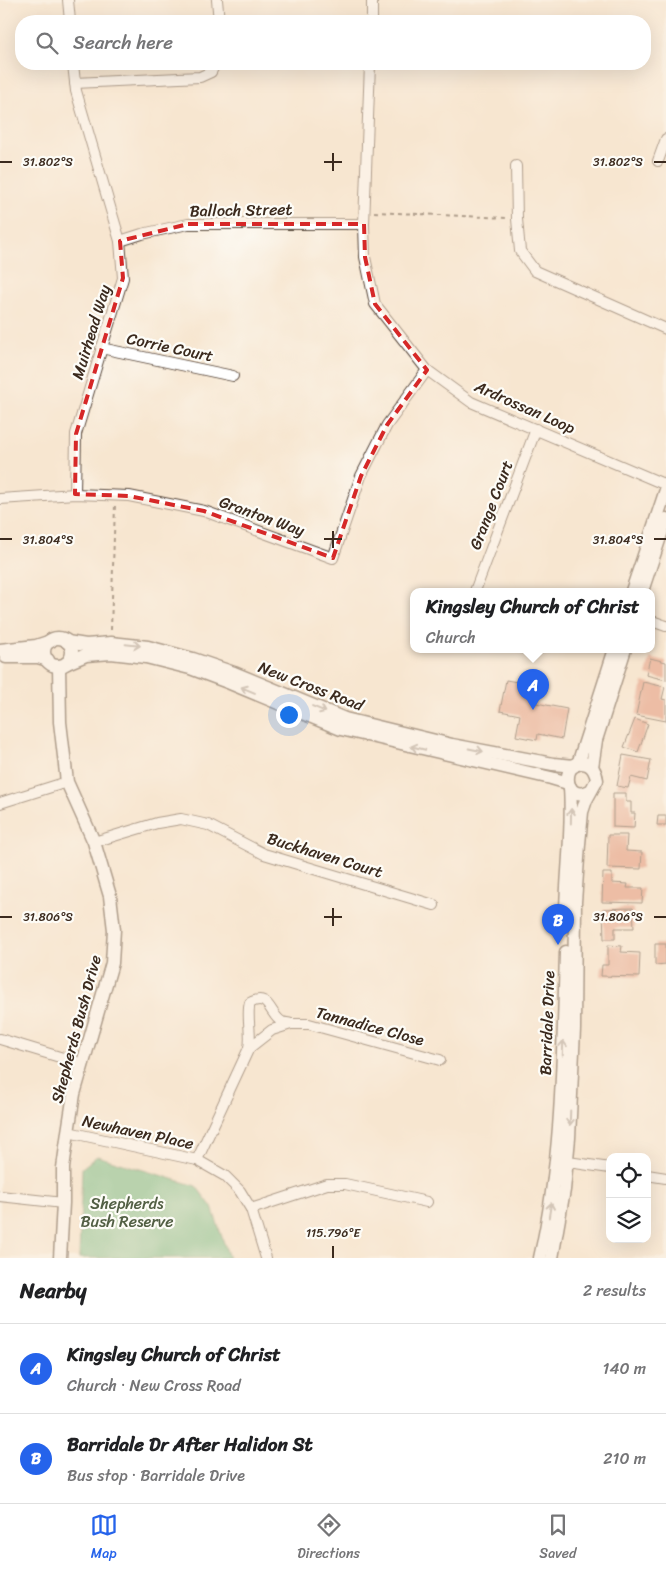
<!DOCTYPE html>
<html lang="en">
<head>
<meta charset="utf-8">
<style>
  body { margin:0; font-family:Sriracha,sans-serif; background:#f6f6f6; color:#202124 }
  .controls { position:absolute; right:15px; bottom:15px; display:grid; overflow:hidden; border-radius:10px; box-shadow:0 5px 20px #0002 }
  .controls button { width:45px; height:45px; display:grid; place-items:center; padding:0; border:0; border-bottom:1px solid #e0e0e0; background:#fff; color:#202124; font:25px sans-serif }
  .you { position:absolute; left:288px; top:714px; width:18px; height:18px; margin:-12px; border:4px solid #fff; border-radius:50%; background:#1a73e8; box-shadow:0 0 0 8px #1a73e833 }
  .badge { display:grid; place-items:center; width:32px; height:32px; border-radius:50%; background:#2563eb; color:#fff; font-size:16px; font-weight:700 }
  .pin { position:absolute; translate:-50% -41px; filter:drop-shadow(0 1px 2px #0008) }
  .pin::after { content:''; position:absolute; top:26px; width:18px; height:15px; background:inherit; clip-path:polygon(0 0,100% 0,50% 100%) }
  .popup { position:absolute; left:410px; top:588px; width:245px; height:65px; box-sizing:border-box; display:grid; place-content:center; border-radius:10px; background:#fff; filter:drop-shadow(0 1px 4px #0005); font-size:16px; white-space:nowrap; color:#757577 }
  .popup b { font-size:19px; color:#202124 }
  .popup::after { content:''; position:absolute; left:50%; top:100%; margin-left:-10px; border:10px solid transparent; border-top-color:#fff }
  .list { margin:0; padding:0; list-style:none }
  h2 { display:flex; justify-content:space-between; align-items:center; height:65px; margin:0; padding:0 20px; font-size:21px }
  h2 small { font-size:16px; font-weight:400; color:#757577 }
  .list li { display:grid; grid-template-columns:32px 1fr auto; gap:15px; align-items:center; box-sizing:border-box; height:90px; padding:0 20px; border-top:1px solid #e0e0e0 }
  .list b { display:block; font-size:19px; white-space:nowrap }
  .list p { margin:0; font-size:16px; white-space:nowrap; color:#757577 }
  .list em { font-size:16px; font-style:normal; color:#757577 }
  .icon { flex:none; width:28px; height:28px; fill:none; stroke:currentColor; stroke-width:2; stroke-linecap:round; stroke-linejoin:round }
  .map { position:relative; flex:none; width:666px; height:1258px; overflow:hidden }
  .search { position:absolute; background:#fff; box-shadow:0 5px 20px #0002; left:15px; right:15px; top:15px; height:55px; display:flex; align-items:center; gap:12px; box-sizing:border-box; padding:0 18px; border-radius:20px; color:#757577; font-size:19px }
  .sheet { height:245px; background:#fff }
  nav { display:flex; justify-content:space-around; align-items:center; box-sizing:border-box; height:70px; border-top:1px solid #e0e0e0; background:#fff; font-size:14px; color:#757577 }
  nav a { display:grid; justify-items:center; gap:2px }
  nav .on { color:#2563eb }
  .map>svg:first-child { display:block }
  .forest { fill:#6dbb84; stroke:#547251 }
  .building { fill:#df8c71 }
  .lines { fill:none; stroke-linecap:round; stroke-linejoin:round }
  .minor-casing { stroke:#574639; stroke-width:12 }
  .tertiary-casing { stroke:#574639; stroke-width:15 }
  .path { stroke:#574639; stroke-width:2; stroke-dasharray:4 4; stroke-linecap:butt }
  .minor { stroke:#fff; stroke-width:10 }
  .tertiary { stroke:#fff; stroke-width:12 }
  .oneway { stroke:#a79f9a }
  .marked { fill:none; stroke:#d62828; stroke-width:4; stroke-dasharray:10 6; stroke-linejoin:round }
  .ticks { fill:none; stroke:#3b2a1e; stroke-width:2 }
  .labels { text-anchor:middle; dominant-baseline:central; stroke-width:4.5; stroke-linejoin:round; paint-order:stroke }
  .street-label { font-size:16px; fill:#3b2a1e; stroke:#fdfcf7 }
  .park-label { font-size:16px; fill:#525f44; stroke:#fdfcf7 }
  .ticks-label { font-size:12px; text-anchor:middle; fill:#3b2a1e; stroke:#fdfcf7; stroke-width:4.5; stroke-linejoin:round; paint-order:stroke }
</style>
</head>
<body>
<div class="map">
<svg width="666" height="1258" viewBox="0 0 666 1258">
  <rect width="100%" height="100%" fill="#fdfcf7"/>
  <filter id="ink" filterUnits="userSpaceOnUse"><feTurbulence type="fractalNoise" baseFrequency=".02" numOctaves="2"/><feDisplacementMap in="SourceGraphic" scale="10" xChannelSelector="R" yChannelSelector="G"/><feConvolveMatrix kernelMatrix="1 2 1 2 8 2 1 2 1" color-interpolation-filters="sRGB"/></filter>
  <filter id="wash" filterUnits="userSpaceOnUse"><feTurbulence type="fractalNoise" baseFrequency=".0096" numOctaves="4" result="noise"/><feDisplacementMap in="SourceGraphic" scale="20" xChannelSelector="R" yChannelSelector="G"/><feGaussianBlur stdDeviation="1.12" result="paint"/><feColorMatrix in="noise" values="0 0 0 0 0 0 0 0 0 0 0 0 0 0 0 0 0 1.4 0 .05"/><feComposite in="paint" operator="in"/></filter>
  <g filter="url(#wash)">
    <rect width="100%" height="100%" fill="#f7e6d0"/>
    <path class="forest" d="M97,1156L196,1186L212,1207L229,1258H79L82,1168Z"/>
    <g id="blocks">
      <g class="building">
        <path d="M650,658L666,662V680L646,675Z"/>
        <path d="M506,680L540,686L536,703L567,709L562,739L538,734L537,740L516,736L520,715L500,711Z"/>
        <path d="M643,682L665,687L662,699L666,700V721L636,715Z"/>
        <path d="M635,719L648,724L638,752L624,747Z"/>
        <path d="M623,755L651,760L647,781L631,777L628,788L617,786Z"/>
        <path d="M613,793H626V802H631V813H635L634,828L613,827Z"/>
        <path d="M658,816H666V825H657Z"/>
        <path d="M608,835H627L626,851L642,852L641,869L607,868Z"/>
        <path d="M603,873H612V883L628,884L627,888H643L642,903L602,902Z"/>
        <path d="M633,908L634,928H615V939H604L603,909Z"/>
        <path d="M655,944H666V964L655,965Z"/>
        <path d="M608,945L622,946L621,952L640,953L639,977L601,976L602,965H608Z"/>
      </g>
    </g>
  </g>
  <g filter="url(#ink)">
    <use href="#blocks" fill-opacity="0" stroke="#574639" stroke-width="1"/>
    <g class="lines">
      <defs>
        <g id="minor">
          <path d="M68,0L70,21"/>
          <path d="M217,0L219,21"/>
          <path d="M372,21V0"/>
          <path d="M73,64L76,91L120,241L123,278L76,434L75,494"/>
          <path d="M370,64L364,224L365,257L375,304L427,370L471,402L666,485"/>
          <path d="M75,83L200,77L211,72L215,64"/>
          <path d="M658,161L666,139"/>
          <path d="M516,166L517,219L520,251L535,271L666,329"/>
          <path d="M120,241L142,234L188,224H364"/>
          <path d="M101,348L233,376"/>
          <path d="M0,499L75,494L129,496L204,511L333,558L361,476L387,425L427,370"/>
          <path d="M475,591L536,429"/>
          <path d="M652,621L666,626"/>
          <path d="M0,803L67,782"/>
          <path d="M94,842L157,823L181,819L208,825L264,854L434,905"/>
          <path d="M0,1039L83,1064"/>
          <path d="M249,1048C252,1033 246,1014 250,1003C270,992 269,1015 282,1022C285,1023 288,1023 291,1024"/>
          <path d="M68,1132L197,1160L225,1176L240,1191L251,1209L266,1258"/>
          <path d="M197,1160L249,1048L272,1030L291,1024H309L440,1060"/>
          <path d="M561,1161L610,1168"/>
          <path d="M647,1175L666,1178"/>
          <path d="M0,1196L63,1203"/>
          <path d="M251,1209L327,1184H345L427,1202"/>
        </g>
        <g id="tertiary">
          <path d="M632,591L666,490"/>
          <path d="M642,591L666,519"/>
          <circle cx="58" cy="652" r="14"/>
          <path d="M67,642L86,645L111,643L148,647L193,659L234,673L345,719L452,745L553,764L574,766"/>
          <path d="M0,650L36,646L51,641"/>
          <path d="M6,657H38L48,660"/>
          <path d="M67,663L86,655L111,653L146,657L190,668L230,683L341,729L551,778L568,783"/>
          <path d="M59,666L60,722L67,782L94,842L110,896L114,930L112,963L74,1094L68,1132L63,1168V1203L60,1258"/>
          <path d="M578,764L615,649"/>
          <path d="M592,767L596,740L625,649"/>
          <path d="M566,910C567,869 573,828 570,787"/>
          <path d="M540,1258C563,1158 563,1055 566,952"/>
          <path d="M552,1258L564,1190L569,1138L574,1029L575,902L579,844L582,812L586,800L597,780C596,773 594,767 587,764C561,755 561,805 590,791"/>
        </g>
      </defs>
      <use href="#minor" class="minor-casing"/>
      <use href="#tertiary" class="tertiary-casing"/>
      <g class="path">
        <path d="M374,212L507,218"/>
        <path d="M111,630L115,505"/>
      </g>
      <use href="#minor" class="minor"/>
      <use href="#tertiary" class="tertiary"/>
    </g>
    <defs><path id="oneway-shaft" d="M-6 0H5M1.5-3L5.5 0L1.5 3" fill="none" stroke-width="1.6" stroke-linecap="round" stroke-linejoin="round" transform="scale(1.25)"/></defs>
    <g class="oneway">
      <use href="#oneway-shaft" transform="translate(133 645) rotate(6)"/>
      <use href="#oneway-shaft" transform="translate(248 690) rotate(-157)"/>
      <use href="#oneway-shaft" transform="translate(319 709) rotate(23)"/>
      <use href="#oneway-shaft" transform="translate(418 748) rotate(-166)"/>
      <use href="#oneway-shaft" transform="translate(476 750) rotate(11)"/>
      <use href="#oneway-shaft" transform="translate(571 816) rotate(-89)"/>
      <use href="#oneway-shaft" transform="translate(563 1048) rotate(-88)"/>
      <use href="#oneway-shaft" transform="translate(570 1118) rotate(92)"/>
      <use href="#oneway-shaft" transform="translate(550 1210) rotate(-81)"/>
    </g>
  </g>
  <path d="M0 0H666V1258H0ZM188,224H364L365,257L375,304L427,370L387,425L361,476L333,558L204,511L129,496L75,494L76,434L123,278L120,241Z" fill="#f7e6d0" fill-opacity=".55" fill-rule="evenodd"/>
  <path class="marked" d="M188,224H364L365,257L375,304L427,370L387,425L361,476L333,558L204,511L129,496L75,494L76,434L123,278L120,241Z"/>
  <path class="ticks" d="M333,153V171M0,162H12M324,162H342M654,162H666M333,531V548M0,539H12M324,539H342M654,539H666M333,908V926M0,917H12M324,917H342M654,917H666M333,1246V1258"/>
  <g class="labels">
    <g class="street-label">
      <text transform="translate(241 210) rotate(-1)">Balloch Street</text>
      <text transform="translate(91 332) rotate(-73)">Muirhead Way</text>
      <text transform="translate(170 347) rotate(12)">Corrie Court</text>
      <text transform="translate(525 407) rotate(24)">Ardrossan Loop</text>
      <text transform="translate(491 505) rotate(-69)">Grange Court</text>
      <text transform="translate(262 516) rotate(20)">Granton Way</text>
      <text transform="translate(311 686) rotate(21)">New Cross Road</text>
      <text transform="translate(325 855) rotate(17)">Buckhaven Court</text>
      <text transform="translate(547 1023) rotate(-88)">Barridale Drive</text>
      <text transform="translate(370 1026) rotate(15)">Tannadice Close</text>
      <text transform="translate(76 1029) rotate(-75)">Shepherds Bush Drive</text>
      <text transform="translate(138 1132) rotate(12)">Newhaven Place</text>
    </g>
    <g class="park-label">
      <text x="127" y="1203">Shepherds<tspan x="127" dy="18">Bush Reserve</tspan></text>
    </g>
  </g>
  <g class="ticks-label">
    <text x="48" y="166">31.802°S</text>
    <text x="618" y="166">31.802°S</text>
    <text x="48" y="544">31.804°S</text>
    <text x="618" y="544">31.804°S</text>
    <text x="48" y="921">31.806°S</text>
    <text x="618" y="921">31.806°S</text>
    <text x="333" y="1237">115.796°E</text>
  </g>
</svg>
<div class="controls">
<button><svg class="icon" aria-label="locate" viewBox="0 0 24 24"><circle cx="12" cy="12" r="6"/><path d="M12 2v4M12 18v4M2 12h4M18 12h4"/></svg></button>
<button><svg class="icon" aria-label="layers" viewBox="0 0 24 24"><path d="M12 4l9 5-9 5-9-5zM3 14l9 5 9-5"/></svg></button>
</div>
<div class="you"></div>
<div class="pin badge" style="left:533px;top:710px">A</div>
<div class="popup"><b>Kingsley Church of Christ</b>Church</div>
<div class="pin badge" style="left:558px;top:945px">B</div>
<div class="search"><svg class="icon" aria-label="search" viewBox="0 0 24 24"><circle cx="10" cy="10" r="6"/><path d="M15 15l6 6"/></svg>Search here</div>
</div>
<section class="sheet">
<h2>Nearby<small>2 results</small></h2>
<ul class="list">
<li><span class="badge">A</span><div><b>Kingsley Church of Christ</b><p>Church · New Cross Road</p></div><em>140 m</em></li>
<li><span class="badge">B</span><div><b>Barridale Dr After Halidon St</b><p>Bus stop · Barridale Drive</p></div><em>210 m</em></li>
</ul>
</section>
<nav>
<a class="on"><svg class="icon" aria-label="map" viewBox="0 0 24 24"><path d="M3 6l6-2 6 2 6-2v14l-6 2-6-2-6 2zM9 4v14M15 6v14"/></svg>Map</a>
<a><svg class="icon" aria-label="directions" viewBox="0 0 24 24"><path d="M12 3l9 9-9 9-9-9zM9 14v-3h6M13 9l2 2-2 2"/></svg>Directions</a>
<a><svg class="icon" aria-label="saved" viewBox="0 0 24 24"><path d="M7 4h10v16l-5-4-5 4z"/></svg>Saved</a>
</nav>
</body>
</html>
